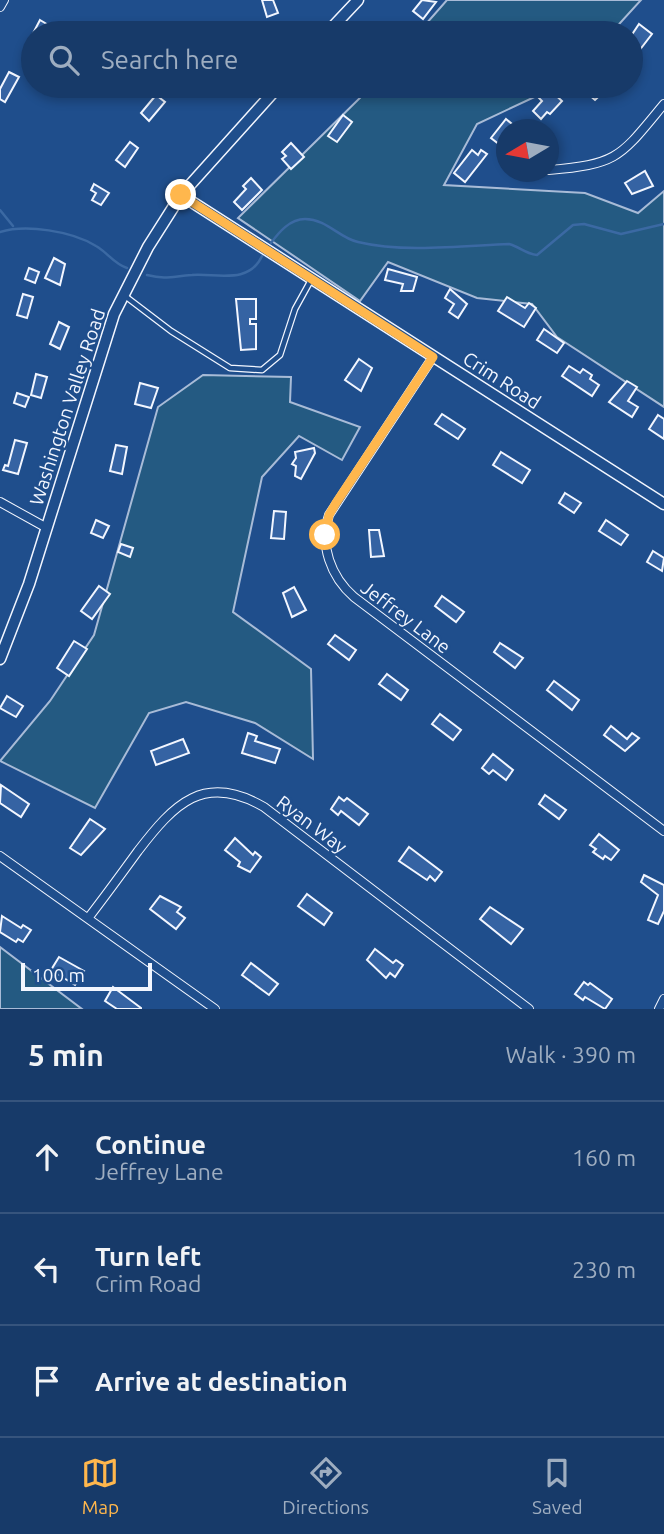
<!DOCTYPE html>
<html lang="en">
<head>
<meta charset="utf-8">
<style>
  body { margin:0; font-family:Ubuntu,sans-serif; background:#20416f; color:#f1f3f6 }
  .compass { position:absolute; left:496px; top:119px; width:63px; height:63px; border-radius:50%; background:#173a69; box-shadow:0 4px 10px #0003; rotate:260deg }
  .scale { position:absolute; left:21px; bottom:18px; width:131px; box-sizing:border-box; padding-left:7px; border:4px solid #f2f6ff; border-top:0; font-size:19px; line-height:24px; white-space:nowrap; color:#f2f6ff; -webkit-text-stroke:5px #1f4e8c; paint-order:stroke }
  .stop { position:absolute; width:21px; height:21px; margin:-16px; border:5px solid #ffb74d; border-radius:50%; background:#fff }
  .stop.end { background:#ffb74d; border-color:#fff; box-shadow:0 2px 7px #0008 }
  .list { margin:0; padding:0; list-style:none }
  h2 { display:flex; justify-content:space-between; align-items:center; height:91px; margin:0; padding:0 28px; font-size:30px }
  h2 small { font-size:23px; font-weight:400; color:#9eadc0 }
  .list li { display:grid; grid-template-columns:46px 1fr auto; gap:21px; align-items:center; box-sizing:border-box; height:112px; padding:0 28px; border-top:2px solid #36547d }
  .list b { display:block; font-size:26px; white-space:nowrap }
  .list p { margin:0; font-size:23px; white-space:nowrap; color:#9eadc0 }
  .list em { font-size:23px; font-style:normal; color:#9eadc0 }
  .icon { flex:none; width:38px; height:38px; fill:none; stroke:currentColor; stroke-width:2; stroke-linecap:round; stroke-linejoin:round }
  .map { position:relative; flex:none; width:664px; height:1009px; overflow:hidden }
  .search { position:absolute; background:#173a69; box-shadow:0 4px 10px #0003; left:21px; right:21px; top:21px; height:77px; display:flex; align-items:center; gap:18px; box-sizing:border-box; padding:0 24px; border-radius:38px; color:#9eadc0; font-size:26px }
  .sheet { height:427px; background:#173a69 }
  nav { display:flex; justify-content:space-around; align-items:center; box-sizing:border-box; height:98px; border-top:2px solid #36547d; background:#173a69; font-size:19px; color:#9eadc0 }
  nav a { display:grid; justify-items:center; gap:4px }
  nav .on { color:#ffb74d }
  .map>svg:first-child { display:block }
  .green { fill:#245a82; stroke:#a8bbd7; stroke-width:2 }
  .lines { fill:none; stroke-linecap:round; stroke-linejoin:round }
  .stream { stroke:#3b69a3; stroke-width:2.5 }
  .building { fill:#3563a3; stroke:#f2f6ff; stroke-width:2 }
  .lane-casing { stroke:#f2f6ff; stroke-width:7 }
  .street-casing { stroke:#f2f6ff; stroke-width:10 }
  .secondary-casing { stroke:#f2f6ff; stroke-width:13 }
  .lane { stroke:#1f4e8c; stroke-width:4.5 }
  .street { stroke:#1f4e8c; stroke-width:8 }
  .secondary { stroke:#1f4e8c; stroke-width:10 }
  .route { stroke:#ffb74d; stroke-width:9 }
  .labels { text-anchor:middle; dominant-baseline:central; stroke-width:5; stroke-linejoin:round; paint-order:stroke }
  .street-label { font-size:19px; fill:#f2f6ff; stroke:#1f4e8c }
</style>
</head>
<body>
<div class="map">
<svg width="664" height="1009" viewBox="0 0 664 1009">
  <rect width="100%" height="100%" fill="#1f4e8c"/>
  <g class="green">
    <path d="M447,0H641L611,33H418Z"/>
    <path d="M372,86H558L477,124L444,185L585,193L638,213L664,191V407L557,337L532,304L477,298L388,262L360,301L238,218Z"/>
    <path d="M203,375L291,377L290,402L360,427L342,460L299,436L262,477L233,612L311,669L313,759L255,723L186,702L149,713L95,808L0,761L50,701L94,635L158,407Z"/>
    <path d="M0,947L82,1009H0Z"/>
  </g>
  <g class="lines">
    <g class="stream">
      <path d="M0,210L13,226"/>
      <path d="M0,232C26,224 72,231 96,246C107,252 114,264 127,268"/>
      <path d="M271,243C279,232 290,219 305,219C327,219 339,238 358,242C403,253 463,246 509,244C520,247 526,254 537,255L573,225L584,224L621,234L664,224"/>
      <path d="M147,275C167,280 173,276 192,275C216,273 249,285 262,256"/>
    </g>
  </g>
  <g class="building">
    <path d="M262,0H273L278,13L267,17Z"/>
    <path d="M422,0L436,2L423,19L413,11Z"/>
    <path d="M40,20L50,26L45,33H33V43L29,41Z"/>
    <path d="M639,24L652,34L632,60L631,36Z"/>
    <path d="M9,72L19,77L5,102L0,99V89Z"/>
    <path d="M587,86H610L595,100L587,93L590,89Z"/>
    <path d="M543,91L547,95L551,91L562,101L550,114L547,112L541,119L533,111L542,101L538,97Z"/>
    <path d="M156,95L165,102L149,121L141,113Z"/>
    <path d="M343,115L352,122L337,142L328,136Z"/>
    <path d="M506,119L518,129L506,130L504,148L491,138Z"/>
    <path d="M130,142L138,148L125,167L116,160Z"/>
    <path d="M291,143L304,157L291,169L282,159L286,156L282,152Z"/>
    <path d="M472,150L478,155L481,150L487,154L465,182L454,173Z"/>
    <path d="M645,171L653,186L632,194L625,183Z"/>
    <path d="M251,178L262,190L242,210L234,202L246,189L243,186Z"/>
    <path d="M94,184L109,193L101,205L92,200L96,193L91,190Z"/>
    <path d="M54,258L65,264L60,285L45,278Z"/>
    <path d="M29,268L39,272L35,283L25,279Z"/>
    <path d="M388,269L417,277L413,291H401L403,284L385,280Z"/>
    <path d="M450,289L467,304L458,318L449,312L454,304L445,298Z"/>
    <path d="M23,294L33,297L27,318L17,315Z"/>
    <path d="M507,297L525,308L529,303L536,308L524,327L498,311Z"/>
    <path d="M236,299H256V319H250V324H256V349L241,350Z"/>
    <path d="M59,322L69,327L60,349L50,344Z"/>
    <path d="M544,329L564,343L557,353L537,340Z"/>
    <path d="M359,359L372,368L361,391L345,380Z"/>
    <path d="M569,366L580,373L583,369L592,375L590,379L599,385L592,396L562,376Z"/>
    <path d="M36,374L47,377L41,398L31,395Z"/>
    <path d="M627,381L637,387L628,401L638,407L632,417L609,402Z"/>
    <path d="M140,383L158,388L151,408L135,404Z"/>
    <path d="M17,393L29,397L25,407L14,403Z"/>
    <path d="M442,414L465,429L458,439L435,424Z"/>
    <path d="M658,415L664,419V439L649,429Z"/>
    <path d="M15,440L27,443L18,474L3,470L5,465L8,466Z"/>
    <path d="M116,445L127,447L122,474L110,471Z"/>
    <path d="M314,448L315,453L301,479L295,476L296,466L292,464L296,458L295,452Z"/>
    <path d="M501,452L530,470L522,483L493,465Z"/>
    <path d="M565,493L581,503L574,513L559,503Z"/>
    <path d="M274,511L286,512L284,539L271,538Z"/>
    <path d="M96,520L109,526L103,538L91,533Z"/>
    <path d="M606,520L628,535L621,545L599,531Z"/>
    <path d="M369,530H379L384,556L371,557Z"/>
    <path d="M121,544L133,548L130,557L118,552Z"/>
    <path d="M653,551L664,558L662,571L647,562Z"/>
    <path d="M99,586L110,594L92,619L81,611Z"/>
    <path d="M294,587L306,610L292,617L283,593Z"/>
    <path d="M442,596L464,612L456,622L435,606Z"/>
    <path d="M335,635L356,650L349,660L328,644Z"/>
    <path d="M74,641L87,649L69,676L57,668Z"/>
    <path d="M500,643L523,658L515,668L494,652Z"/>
    <path d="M387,674L408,690L401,700L379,684Z"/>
    <path d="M554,681L579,700L572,710L547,690Z"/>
    <path d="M7,696L23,706L16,717L0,708Z"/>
    <path d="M440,714L461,730L453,740L432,724Z"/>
    <path d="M611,726L627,739L632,733L639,738L625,751L604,735Z"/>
    <path d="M248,733L257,736L255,741L280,749L275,763L242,753Z"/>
    <path d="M183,739L189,753L156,765L151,751Z"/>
    <path d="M493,754L513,770L506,780L493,770L489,774L482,768Z"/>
    <path d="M1,785L29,804L21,817L0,803Z"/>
    <path d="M545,795L566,810L559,819L539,804Z"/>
    <path d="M339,797L344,801L347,798L368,814L359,825L341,811L338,815L331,809Z"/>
    <path d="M90,819L105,829L81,855L70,848Z"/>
    <path d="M599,834L619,850L611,860L605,856L603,859L593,852L596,849L590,845Z"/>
    <path d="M235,838L253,855L255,852L261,857L250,872L238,866L240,862L225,850Z"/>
    <path d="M409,847L442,872L435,881L430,876L427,880L399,861Z"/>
    <path d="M644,875L664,885V911L658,924L648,920L658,895L641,882Z"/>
    <path d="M307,894L332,913L324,925L298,906Z"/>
    <path d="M160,896L181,907L177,912L185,918L176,929L150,909Z"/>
    <path d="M490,907L523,929L511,944L480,919Z"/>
    <path d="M2,916L21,928L23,925L31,930L23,942L18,939L16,942L0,932Z"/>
    <path d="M375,949L393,963L396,960L403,965L395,977L390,973L386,978L367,960Z"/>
    <path d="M59,957L84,971L75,985L51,970Z"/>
    <path d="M251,963L278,984L269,995L242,975Z"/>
    <path d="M584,982L588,985L590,983L612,999L605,1009L585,997L583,1000L575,994Z"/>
    <path d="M113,987L141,1008V1009H117L105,1001Z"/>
  </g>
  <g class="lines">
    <defs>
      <path id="lane" d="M125,296L171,331L230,368L262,370L280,355L295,309L311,280"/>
      <g id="street">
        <path d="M0,7L4,0"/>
        <path d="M549,170C619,164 620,157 664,104"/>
        <path d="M433,357L329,515C319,545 331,577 354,597L664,831"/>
        <path d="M0,502L47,528"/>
        <path d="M0,856L215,1009"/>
        <path d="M89,917C106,895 122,873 138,851C174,804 204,772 264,807L529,1009"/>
        <path d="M659,1009L664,999"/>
      </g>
      <g id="secondary">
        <path d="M327,33L358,0"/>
        <path d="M181,195L664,504"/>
        <path d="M0,659L29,584L114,314L148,247L181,195L279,86"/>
      </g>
    </defs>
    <use href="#lane" class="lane-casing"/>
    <use href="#street" class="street-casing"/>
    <use href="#secondary" class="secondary-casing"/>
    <use href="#lane" class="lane"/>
    <use href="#street" class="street"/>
    <use href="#secondary" class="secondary"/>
  </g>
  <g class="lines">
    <path class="route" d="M181,195L433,357L336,503L329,515L325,535"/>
  </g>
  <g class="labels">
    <g class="street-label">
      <text transform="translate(502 380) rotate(33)">Crim Road</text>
      <text transform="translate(67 407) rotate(-72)">Washington Valley Road</text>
      <text transform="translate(406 617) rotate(37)">Jeffrey Lane</text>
      <text transform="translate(312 824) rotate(37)">Ryan Way</text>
    </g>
  </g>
</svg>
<svg class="compass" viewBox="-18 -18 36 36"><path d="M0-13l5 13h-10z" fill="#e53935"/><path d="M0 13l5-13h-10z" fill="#9eadc0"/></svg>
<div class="scale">100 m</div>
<div class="stop" style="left:325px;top:535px"></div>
<div class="stop end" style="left:181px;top:195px"></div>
<div class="search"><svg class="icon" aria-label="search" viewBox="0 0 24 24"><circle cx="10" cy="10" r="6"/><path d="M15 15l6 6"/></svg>Search here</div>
</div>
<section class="sheet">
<h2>5 min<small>Walk · 390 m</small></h2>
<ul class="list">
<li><svg class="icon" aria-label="ahead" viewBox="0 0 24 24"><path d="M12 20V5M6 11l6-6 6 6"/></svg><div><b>Continue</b><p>Jeffrey Lane</p></div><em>160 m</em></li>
<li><svg class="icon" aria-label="left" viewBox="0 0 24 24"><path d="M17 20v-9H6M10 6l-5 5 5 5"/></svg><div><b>Turn left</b><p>Crim Road</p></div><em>230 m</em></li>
<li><svg class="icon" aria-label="arrive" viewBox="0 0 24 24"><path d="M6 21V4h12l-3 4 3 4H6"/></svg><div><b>Arrive at destination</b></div></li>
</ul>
</section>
<nav>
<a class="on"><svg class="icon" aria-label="map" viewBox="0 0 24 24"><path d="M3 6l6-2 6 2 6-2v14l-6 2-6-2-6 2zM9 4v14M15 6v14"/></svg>Map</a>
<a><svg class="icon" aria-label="directions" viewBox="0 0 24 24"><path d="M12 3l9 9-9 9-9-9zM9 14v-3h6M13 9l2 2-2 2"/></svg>Directions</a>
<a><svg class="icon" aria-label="saved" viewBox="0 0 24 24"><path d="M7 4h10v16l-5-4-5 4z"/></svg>Saved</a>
</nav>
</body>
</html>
